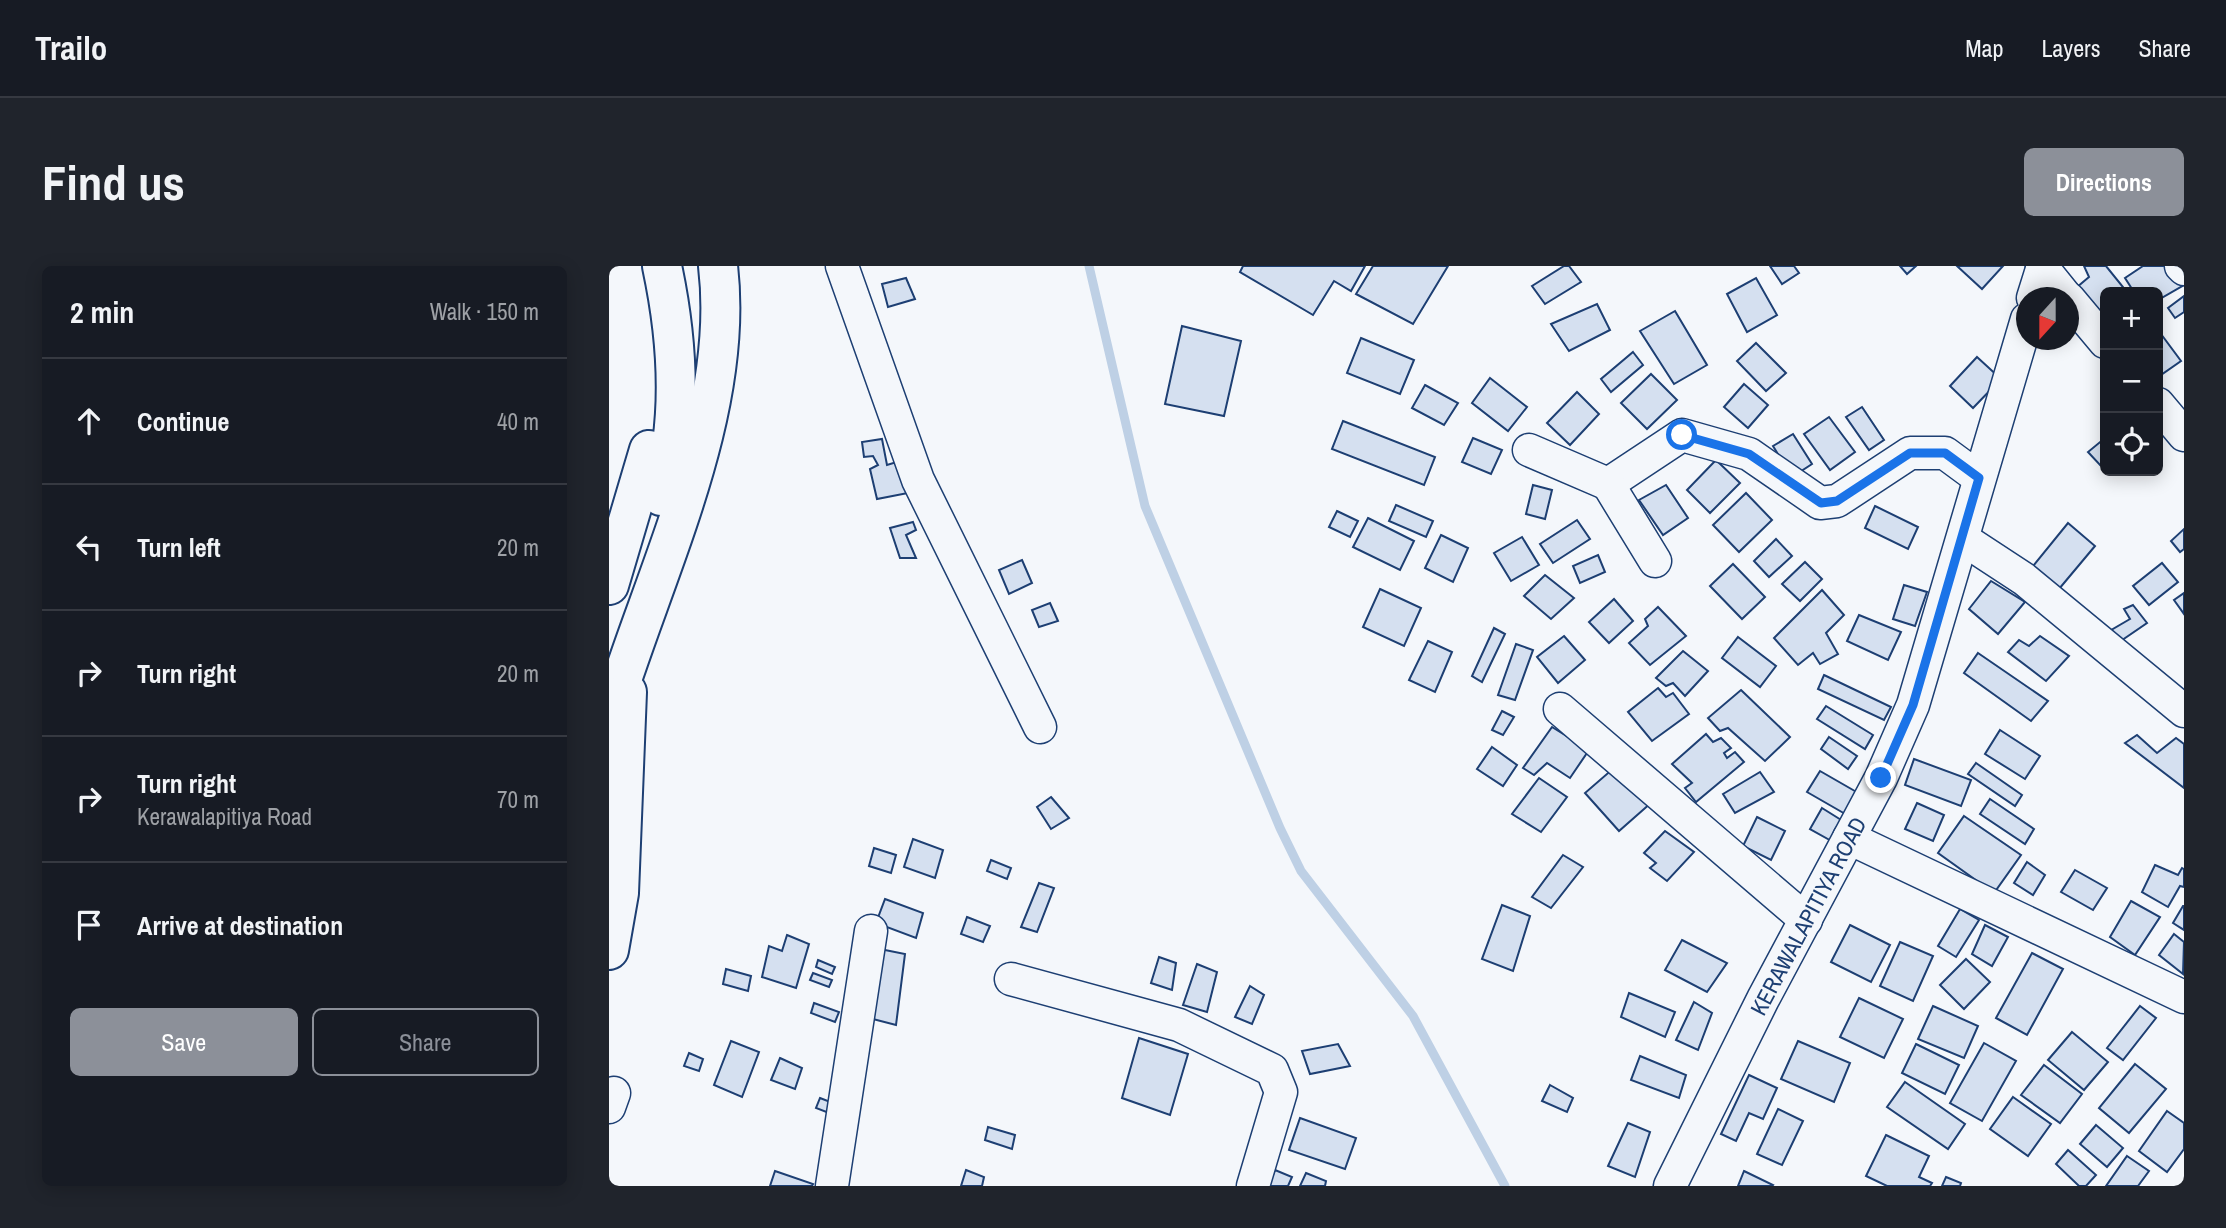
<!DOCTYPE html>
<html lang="en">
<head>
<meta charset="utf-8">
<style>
  body { margin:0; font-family:"Archivo Narrow",sans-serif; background:#20242c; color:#f1f3f6 }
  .controls { position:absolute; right:21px; top:21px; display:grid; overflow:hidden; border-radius:10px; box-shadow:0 4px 18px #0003 }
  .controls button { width:63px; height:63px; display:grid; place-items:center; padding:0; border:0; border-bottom:2px solid #363941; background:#171b24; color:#f1f3f6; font:35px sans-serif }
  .compass { position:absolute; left:1407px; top:21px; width:63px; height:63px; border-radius:50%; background:#171b24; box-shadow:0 4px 18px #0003; rotate:201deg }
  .stop { position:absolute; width:21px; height:21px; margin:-16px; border:5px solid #1a73e8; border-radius:50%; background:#fff }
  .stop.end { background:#1a73e8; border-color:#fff; box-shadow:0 2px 7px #0008 }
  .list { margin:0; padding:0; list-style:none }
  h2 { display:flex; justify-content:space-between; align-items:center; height:91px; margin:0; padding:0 28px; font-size:30px }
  h2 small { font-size:23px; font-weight:400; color:#9ea1a6 }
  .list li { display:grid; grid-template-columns:46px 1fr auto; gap:21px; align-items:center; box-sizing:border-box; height:126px; padding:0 28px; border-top:2px solid #363941 }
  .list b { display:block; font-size:26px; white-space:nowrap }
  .list p { margin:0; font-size:23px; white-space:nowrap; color:#9ea1a6 }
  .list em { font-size:23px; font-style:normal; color:#9ea1a6 }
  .actions { display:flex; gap:14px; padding:21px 28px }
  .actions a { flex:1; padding:16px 0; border:2px solid #8c9099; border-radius:10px; text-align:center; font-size:24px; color:#8c9099 }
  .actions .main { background:#8c9099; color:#fff }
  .icon { flex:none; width:38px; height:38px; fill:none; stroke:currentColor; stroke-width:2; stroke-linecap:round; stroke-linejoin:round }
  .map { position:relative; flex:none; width:1575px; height:920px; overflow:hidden; border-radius:10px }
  header { display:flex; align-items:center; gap:42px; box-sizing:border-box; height:98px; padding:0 35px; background:#171b24; border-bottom:2px solid #363941 }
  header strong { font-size:33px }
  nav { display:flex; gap:38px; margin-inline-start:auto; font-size:24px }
  .intro { display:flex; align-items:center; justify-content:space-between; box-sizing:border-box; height:168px; padding:0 42px }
  h1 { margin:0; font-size:49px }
  .button { padding:18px 32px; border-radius:10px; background:#8c9099; color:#fff; font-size:24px; font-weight:700 }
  main { display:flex; gap:42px; padding:0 42px }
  aside { flex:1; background:#171b24; border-radius:10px; box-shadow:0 4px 18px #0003 }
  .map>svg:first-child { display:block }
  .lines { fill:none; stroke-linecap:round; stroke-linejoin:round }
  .stream { stroke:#bed0e5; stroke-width:9 }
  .building { fill:#d5e0f0; stroke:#1d3f73; stroke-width:2 }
  .minor-casing { stroke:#1d3f73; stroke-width:35 }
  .highway-casing { stroke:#1d3f73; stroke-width:42 }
  .minor { stroke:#f4f7fb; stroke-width:32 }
  .highway { stroke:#f4f7fb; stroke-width:38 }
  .route { stroke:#1a73e8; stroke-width:9 }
  .labels { text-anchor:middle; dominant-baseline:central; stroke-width:5; stroke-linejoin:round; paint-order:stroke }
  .street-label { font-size:23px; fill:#1d3f73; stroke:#f4f7fb }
</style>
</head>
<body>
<header>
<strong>Trailo</strong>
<nav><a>Map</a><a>Layers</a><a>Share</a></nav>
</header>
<div class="intro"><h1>Find us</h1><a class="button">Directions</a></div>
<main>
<aside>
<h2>2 min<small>Walk · 150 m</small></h2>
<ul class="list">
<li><svg class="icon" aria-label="ahead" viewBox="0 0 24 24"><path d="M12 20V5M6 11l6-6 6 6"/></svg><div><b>Continue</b></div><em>40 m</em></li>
<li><svg class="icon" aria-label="left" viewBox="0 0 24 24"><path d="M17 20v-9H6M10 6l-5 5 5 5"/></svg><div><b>Turn left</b></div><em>20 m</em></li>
<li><svg class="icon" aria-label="right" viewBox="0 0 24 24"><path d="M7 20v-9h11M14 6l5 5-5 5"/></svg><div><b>Turn right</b></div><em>20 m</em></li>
<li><svg class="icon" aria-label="right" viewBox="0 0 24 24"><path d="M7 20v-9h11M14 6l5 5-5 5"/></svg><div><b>Turn right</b><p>Kerawalapitiya Road</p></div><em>70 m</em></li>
<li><svg class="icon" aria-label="arrive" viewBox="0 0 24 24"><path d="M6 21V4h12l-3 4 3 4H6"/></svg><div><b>Arrive at destination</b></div></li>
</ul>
<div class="actions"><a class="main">Save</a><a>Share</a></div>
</aside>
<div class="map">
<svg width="1575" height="920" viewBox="0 0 1575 920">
  <rect width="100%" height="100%" fill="#f4f7fb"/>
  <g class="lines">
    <path class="stream" d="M480,0L536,240L671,562L692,605L804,750L896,920"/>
  </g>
  <g class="building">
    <path d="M634,0H756L742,25L725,15L704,49L631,6Z"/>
    <path d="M764,0H839L804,58L747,28Z"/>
    <path d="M955,0H960L972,16L936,38L923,20Z"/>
    <path d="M1161,0H1185L1190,7L1173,18Z"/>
    <path d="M1291,0H1307L1298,8Z"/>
    <path d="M1348,0H1394L1373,23Z"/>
    <path d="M1475,0H1497L1518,26H1496V52L1461,27L1480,11Z"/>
    <path d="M1534,0H1565L1575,12V19L1549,34V26H1525L1516,12Z"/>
    <path d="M297,12L306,33L279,41L273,18Z"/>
    <path d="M1147,12L1168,49L1138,66L1118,28Z"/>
    <path d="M1575,30V46L1566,52L1559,42Z"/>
    <path d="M988,38L1001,64L960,85L942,58Z"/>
    <path d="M1066,45L1098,99L1065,118L1031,65Z"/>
    <path d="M573,60L632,75L615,150L556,138Z"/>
    <path d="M1552,68L1572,95L1549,111V70Z"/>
    <path d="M752,72L805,94L791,128L738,107Z"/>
    <path d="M1147,77L1177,107L1157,125L1128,95Z"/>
    <path d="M1024,86L1034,99L1002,126L992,113Z"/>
    <path d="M1368,91L1392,113L1364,142L1341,120Z"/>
    <path d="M1042,108L1068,134L1038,163L1012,137Z"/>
    <path d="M881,112L918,141L899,165L863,137Z"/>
    <path d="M1135,118L1159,139L1139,162L1115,141Z"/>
    <path d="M816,119L849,137L835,159L803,142Z"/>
    <path d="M968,126L990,148L961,179L938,157Z"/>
    <path d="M1253,141L1275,174L1260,184L1237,151Z"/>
    <path d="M1220,151L1246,186L1221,204L1195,168Z"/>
    <path d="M734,155L826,191L815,219L723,183Z"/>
    <path d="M1184,168L1203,198L1183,211L1164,180Z"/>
    <path d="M864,172L893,184L882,208L853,196Z"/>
    <path d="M1496,172V195L1491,199L1479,186Z"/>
    <path d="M273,173L278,199L291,195L299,227L268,233L261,203L269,199L264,190L255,191L253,176Z"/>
    <path d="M1107,194L1131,217L1101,247L1078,224Z"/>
    <path d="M924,219L943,224L936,253L917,248Z"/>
    <path d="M1057,219L1079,252L1054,269L1030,234Z"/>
    <path d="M1137,227L1163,254L1130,286L1104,259Z"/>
    <path d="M787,239L824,255L817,271L780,255Z"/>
    <path d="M1266,240L1309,261L1299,283L1256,262Z"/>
    <path d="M728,245L749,255L741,271L720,261Z"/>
    <path d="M759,252L805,275L791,304L744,281Z"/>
    <path d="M968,254L981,273L944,297L931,278Z"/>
    <path d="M304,256L307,264L297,269L307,292H291L281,262Z"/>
    <path d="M1459,257L1486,280L1450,323L1424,300Z"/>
    <path d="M1575,263V283L1571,286L1562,275Z"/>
    <path d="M832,269L859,282L844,316L816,302Z"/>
    <path d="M913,271L930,299L902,315L885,287Z"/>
    <path d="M1167,273L1183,290L1160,311L1145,295Z"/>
    <path d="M989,289L996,306L971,317L964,300Z"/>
    <path d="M413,294L423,317L400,328L390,304Z"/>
    <path d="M1196,296L1213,313L1191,335L1173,318Z"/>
    <path d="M1553,297L1569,316L1540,339L1524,320Z"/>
    <path d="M1124,298L1156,331L1133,353L1101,320Z"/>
    <path d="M936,309L965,332L942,353L915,330Z"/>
    <path d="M1382,315L1416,336L1389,368L1360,343Z"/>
    <path d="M1295,319L1318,326L1306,360L1284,353Z"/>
    <path d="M771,323L812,342L795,380L754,361Z"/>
    <path d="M1213,324L1235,349L1217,367L1229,388L1211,398L1204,387L1189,399L1165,372Z"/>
    <path d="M1575,327V348L1565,334Z"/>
    <path d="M1005,333L1024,355L1000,377L980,356Z"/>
    <path d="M441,337L449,355L430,361L423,344Z"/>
    <path d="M1524,339L1538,357L1503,381L1492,370L1521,353L1515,343Z"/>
    <path d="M1049,341L1077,370L1041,399L1020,377L1039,360L1036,353Z"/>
    <path d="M1250,349L1292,366L1279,394L1238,375Z"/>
    <path d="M885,362L896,368L873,416L863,410Z"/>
    <path d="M955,370L976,394L949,417L928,391Z"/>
    <path d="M1431,370L1460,390L1437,415L1399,386L1410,374L1420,380Z"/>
    <path d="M1129,371L1167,400L1151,421L1113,392Z"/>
    <path d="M819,375L843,386L826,426L800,414Z"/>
    <path d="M907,378L924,384L906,434L889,429Z"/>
    <path d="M1074,385L1099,405L1076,430L1064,417L1057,420L1047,412Z"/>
    <path d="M1369,387L1439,435L1422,455L1355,407Z"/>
    <path d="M1215,409L1282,441L1275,454L1209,423Z"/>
    <path d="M1049,422L1057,431L1064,427L1080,448L1043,475L1019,446Z"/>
    <path d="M1132,424L1181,471L1156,495L1119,462L1111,465L1099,452Z"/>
    <path d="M1217,440L1264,469L1256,483L1208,453Z"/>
    <path d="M893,445L905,451L894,469L883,464Z"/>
    <path d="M943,461L980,484L961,512L938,497L925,509L914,502Z"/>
    <path d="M1391,464L1431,490L1416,513L1376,488Z"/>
    <path d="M1097,468L1104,476L1112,472L1122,482L1115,487L1118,492L1126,486L1135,496L1087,536L1076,522L1083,517L1063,498Z"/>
    <path d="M1528,469L1548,487L1567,472L1575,478V522L1516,477Z"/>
    <path d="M1220,471L1248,490L1239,503L1212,483Z"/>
    <path d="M883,481L908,499L894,520L868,503Z"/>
    <path d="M1305,493L1362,514L1352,540L1296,519Z"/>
    <path d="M1367,497L1413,529L1406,540L1359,508Z"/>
    <path d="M1006,501L1043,536L1010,565L976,527Z"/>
    <path d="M1211,505L1251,528L1238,549L1198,526Z"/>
    <path d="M1151,506L1165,526L1126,547L1114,528Z"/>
    <path d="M930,512L958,531L932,566L903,548Z"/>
    <path d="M442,531L460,552L442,563L428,541Z"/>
    <path d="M1381,533L1425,563L1416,578L1371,548Z"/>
    <path d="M1308,537L1335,549L1324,575L1296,563Z"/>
    <path d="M1213,542L1237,557L1226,577L1201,563Z"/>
    <path d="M1355,550L1412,589L1385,627L1329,587Z"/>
    <path d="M1148,551L1176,565L1162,594L1134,580Z"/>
    <path d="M1056,565L1085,586L1058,615L1041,602L1047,597L1035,587Z"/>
    <path d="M304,573L334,584L326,612L295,601Z"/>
    <path d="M265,582L287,589L282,607L260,600Z"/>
    <path d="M954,589L974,601L942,642L923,631Z"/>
    <path d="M382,594L402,602L398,613L378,605Z"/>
    <path d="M1418,596L1436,609L1424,629L1405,617Z"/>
    <path d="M1546,599L1569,609L1573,602L1575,603V621L1571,620L1559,641L1533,626Z"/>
    <path d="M1466,604L1498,622L1484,644L1452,626Z"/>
    <path d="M430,617L445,622L428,666L412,661Z"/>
    <path d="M276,633L314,647L307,672L267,657Z"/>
    <path d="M1522,635L1551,651L1526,689L1501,671Z"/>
    <path d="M893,639L921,650L904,705L873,693Z"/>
    <path d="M1574,640H1575V664L1564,657Z"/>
    <path d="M1351,643L1370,654L1347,691L1329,680Z"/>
    <path d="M358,651L381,660L374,676L352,668Z"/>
    <path d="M1241,659L1281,679L1262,716L1222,696Z"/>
    <path d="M1376,659L1399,671L1383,700L1363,688Z"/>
    <path d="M1565,668L1575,676L1574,708L1550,689Z"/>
    <path d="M178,669L200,678L187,722L153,711L160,680L173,685Z"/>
    <path d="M1073,674L1118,697L1098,726L1056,704Z"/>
    <path d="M1291,676L1324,690L1304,735L1271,720Z"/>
    <path d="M271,683L296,688L287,759L260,752Z"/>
    <path d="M1423,687L1454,703L1418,769L1387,752Z"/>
    <path d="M550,691L567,697L563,724L542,717Z"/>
    <path d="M1357,693L1381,716L1355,743L1331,719Z"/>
    <path d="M209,694L226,701L223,708L207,701Z"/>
    <path d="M588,698L608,706L598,746L574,739Z"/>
    <path d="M117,703L142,710L139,725L114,718Z"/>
    <path d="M204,707L223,714L220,721L201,714Z"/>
    <path d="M641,720L655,729L643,758L626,751Z"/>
    <path d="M1020,727L1066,746L1056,771L1012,751Z"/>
    <path d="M1250,732L1294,753L1275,792L1231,771Z"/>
    <path d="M1085,736L1103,747L1089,784L1067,774Z"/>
    <path d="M205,737L230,746L226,756L202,747Z"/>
    <path d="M1324,740L1369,760L1355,792L1309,773Z"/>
    <path d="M1531,740L1547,752L1514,794L1498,782Z"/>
    <path d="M1463,766L1499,796L1475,824L1439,794Z"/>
    <path d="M530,772L579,788L561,849L513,832Z"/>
    <path d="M122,775L150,786L133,831L105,819Z"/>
    <path d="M1189,775L1241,797L1225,836L1172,813Z"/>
    <path d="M1375,777L1407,795L1373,855L1341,837Z"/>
    <path d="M729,778L741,800L701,808L693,785Z"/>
    <path d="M1307,778L1350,799L1336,828L1293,807Z"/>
    <path d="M80,787L94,793L90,805L75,800Z"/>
    <path d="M1031,790L1077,809L1070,832L1022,814Z"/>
    <path d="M171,792L193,802L186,823L162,814Z"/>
    <path d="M1526,798L1557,823L1520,867L1490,842Z"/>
    <path d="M1435,799L1473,828L1451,857L1412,829Z"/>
    <path d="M1140,809L1168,822L1154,853L1140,847L1127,875L1112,868Z"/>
    <path d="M1296,816L1356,858L1339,883L1278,841Z"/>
    <path d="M941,819L964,832L958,846L933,835Z"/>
    <path d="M1404,831L1442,858L1419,890L1381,863Z"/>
    <path d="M211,832L224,837L220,847L207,842Z"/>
    <path d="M1169,843L1194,855L1173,899L1148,888Z"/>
    <path d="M1558,845L1575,857V883L1558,906L1530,885Z"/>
    <path d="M691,852L747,872L736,903L680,884Z"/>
    <path d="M1019,857L1041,866L1026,911L999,900Z"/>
    <path d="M1487,859L1514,882L1498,901L1471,878Z"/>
    <path d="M379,861L406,869L403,883L376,874Z"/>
    <path d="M1277,869L1320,890L1310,911L1323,917L1321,920H1278L1257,910Z"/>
    <path d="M1459,884L1487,909L1477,920H1470L1447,898Z"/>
    <path d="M1518,890L1540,905L1529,920H1497Z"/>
    <path d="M357,904L375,911L373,920H352Z"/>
    <path d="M666,904L683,911L679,920H659Z"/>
    <path d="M166,905L204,918L203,920H161Z"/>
    <path d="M1135,905L1164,919L1163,920H1129Z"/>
    <path d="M697,907L717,915L716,920H691Z"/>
    <path d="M1337,911L1352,917L1351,920H1333Z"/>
  </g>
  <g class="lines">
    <defs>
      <g id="minor">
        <path d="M233,0L309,214L431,461"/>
        <path d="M1572,0L1575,3"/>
        <path d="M1433,1L1458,32"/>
        <path d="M1424,32L1434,0"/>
        <path d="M1460,33L1496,76"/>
        <path d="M1549,138L1575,169"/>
        <path d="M920,184L999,218L1073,169L1140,188L1211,237L1228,235L1301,187H1336L1370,212"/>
        <path d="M999,218L1046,295"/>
        <path d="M1354,273L1415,313L1575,445"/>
        <path d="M951,443L1197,654"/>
        <path d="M1240,572L1575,731"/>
        <path d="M402,713L570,759L663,804L672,826L644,920"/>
        <path d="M0,841L5,827"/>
        <path d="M223,920L262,665"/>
        <path d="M1061,920L1154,733L1272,512L1304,439L1418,53"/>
      </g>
      <g id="highway">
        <path d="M52,230C74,155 69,75 53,0"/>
        <path d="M0,319L40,184"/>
        <path d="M0,454C42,313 127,150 109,0"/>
        <path d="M0,684L10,627L18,426"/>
      </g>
    </defs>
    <use href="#minor" class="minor-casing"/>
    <use href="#highway" class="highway-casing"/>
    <use href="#minor" class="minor"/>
    <use href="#highway" class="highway"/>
  </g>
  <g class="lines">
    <path class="route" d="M1073,169L1140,188L1212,237L1228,235L1301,187H1336L1370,212L1304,439L1272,512"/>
  </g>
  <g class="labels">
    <g class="street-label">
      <text transform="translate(1199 650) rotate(-62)">KERAWALAPITIYA ROAD</text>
    </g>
  </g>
</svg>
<div class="controls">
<button>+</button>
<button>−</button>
<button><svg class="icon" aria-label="locate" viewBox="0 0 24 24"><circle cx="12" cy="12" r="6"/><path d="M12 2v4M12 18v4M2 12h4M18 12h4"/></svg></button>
</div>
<svg class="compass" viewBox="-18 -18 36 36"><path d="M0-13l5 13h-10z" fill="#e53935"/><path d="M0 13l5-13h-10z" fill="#9ea1a6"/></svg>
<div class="stop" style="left:1073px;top:169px"></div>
<div class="stop end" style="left:1272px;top:512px"></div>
</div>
</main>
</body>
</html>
